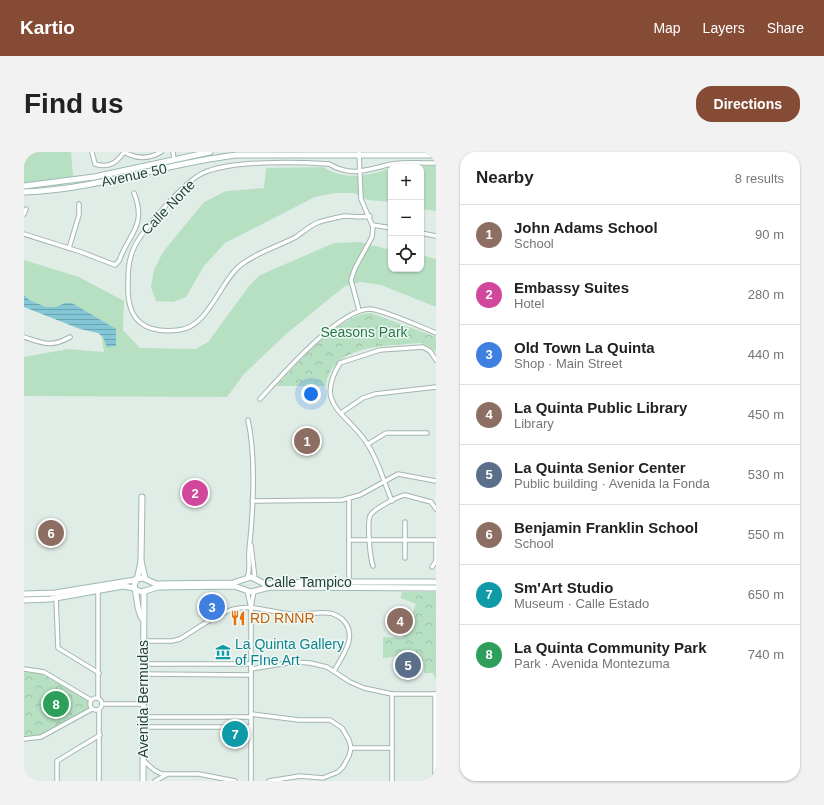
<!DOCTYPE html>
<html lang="en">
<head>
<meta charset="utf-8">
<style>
  body { margin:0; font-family:Helvetica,sans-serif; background:#f2f2f2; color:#222 }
  .controls { position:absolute; right:12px; top:12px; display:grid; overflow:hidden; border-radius:8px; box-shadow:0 1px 3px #0004 }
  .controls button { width:36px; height:36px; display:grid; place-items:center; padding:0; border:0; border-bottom:1px solid #e0e0e0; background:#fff; color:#222; font:20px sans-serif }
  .you { position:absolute; left:287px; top:242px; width:14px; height:14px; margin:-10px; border:3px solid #fff; border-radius:50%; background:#1a73e8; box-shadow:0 0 0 6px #1a73e833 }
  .badge { display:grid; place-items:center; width:26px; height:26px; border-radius:50%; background:#854b35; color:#fff; font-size:13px; font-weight:700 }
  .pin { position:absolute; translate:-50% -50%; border:2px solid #fff; box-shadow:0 1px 4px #0006 }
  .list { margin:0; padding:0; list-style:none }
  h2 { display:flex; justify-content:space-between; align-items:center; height:52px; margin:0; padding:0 16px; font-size:17px }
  h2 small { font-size:13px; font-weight:400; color:#767676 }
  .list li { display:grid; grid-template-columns:26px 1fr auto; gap:12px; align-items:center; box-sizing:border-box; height:60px; padding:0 16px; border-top:1px solid #e0e0e0 }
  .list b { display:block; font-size:15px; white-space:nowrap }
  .list p { margin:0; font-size:13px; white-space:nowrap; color:#767676 }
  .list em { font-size:13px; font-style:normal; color:#767676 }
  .icon { flex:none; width:22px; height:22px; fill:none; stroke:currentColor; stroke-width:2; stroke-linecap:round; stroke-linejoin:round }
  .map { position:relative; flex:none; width:412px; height:629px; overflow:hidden; border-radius:16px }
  header { display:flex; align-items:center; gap:24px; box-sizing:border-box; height:56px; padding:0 20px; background:#854b35; color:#fff }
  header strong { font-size:19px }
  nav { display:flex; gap:22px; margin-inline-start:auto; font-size:14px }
  .intro { display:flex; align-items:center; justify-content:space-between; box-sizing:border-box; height:96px; padding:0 24px }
  h1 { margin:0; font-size:28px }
  .button { padding:10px 18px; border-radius:16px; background:#854b35; color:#fff; font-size:14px; font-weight:700 }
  main { display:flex; gap:24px; padding:0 24px }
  aside { flex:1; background:#fff; border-radius:16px; box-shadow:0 1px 3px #0004 }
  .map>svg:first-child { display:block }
  .grass { fill:#b7e0c3 }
  .forest { fill:url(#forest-crowns) }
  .water { fill:url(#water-rules) }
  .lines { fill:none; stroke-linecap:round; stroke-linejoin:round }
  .street-casing { stroke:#a2b5af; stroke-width:5.5 }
  .secondary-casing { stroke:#9db9b0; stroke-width:7 }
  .street { stroke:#fff; stroke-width:3.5 }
  .secondary { stroke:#fff; stroke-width:5 }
  .labels { text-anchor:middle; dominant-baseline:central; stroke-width:3; stroke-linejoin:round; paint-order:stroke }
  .street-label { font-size:14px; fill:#1f3f37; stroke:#f1f9f5 }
  .park-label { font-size:14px; fill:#257949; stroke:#f1f9f5 }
  .food-label { font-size:14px; fill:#c56008; stroke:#f1f9f5; text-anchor:start }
  .culture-label { font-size:14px; fill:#0d838f; stroke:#f1f9f5; text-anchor:start }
</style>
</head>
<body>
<header>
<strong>Kartio</strong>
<nav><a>Map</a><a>Layers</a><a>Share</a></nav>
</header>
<div class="intro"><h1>Find us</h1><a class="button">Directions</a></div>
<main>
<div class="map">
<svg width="412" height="629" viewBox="0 0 412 629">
  <defs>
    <pattern id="forest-crowns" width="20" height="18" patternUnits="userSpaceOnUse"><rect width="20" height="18" fill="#b7e0c3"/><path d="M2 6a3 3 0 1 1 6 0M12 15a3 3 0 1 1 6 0" fill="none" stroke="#9dc1a8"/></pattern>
    <pattern id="water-rules" width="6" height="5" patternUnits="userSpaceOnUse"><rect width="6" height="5" fill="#83c7d7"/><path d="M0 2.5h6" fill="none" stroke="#6ba3af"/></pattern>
  </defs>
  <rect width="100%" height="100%" fill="#e0ede7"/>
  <g class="grass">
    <path d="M0,0H47L49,24L43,27L0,31Z"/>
    <path d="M394,14H412V59L397,57V15H371Z"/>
    <path d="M299,15C321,29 344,24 367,16V50L344,48L330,41H312L291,45L201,91L180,114L162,145L149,150L132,149L127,135L130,118L139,100L180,50L202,39L240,36L242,16Z"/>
    <path d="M336,90L367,98V117H397V103L412,107V155L357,133L337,130L321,134L261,183L220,222L203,245L0,244V205L44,197L80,200L77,181L47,173L0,154V108L55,125L100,149L99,178L116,196L172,197L184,190L225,134L236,123L310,91Z"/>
  </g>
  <g class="forest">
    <path d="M347,161L412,185V200L403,193L396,191C363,194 307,192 302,234H252C272,213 317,161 347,161Z"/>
    <path d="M378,440H412V528L409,521H400V510L394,508L389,501C378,501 369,506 359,506V485L379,486L392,452L377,446Z"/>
    <path d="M0,520L16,521L64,547L65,556L14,584L0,585Z"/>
  </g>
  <path class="water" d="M0,143L5,148L22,155H32L41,151H48L92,177V194L83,195L79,185L74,181L56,177L0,155Z"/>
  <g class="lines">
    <defs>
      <g id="street">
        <path d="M68,0L71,12C84,16 92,12 100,0"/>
        <path d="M100,0C112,7 125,7 137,0"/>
        <path d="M149,0L150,7"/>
        <path d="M0,62L2,57"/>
        <path d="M346,64C337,66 330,64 321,64C313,65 303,68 295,70C287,73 279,80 272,85C255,94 234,100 218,112C196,128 185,175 155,178C121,182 103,169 104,134C104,121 104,110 109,98C116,80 161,29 179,21C207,8 273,10 305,12C329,26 344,17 368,12C382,10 398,11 412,11"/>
        <path d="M349,73L367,76"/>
        <path d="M397,81L412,84"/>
        <path d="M0,82L57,100L91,113L95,109C105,81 123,74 110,41"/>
        <path d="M45,96L55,63V52"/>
        <path d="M335,158L327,128L331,116L348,85L349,75L337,47L335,0"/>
        <path d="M0,185C19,191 27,196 46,185"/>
        <path d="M236,247C257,224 315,157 346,157C360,158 397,175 412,181"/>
        <path d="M317,261L339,246L351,242L412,235"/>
        <path d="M344,292L362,281H403"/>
        <path d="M325,346V430"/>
        <path d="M228,349L318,348L336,343L374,322L412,329"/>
        <path d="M368,349C360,331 355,310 344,293C324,260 289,255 316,211L356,198L399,195L406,199L412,208"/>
        <path d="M381,370V406"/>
        <path d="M325,388H412"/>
        <path d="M227,393L231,427"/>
        <path d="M349,414C346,406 343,372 346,364C348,358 374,344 381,343L407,350L412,357"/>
        <path d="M408,415L412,409V388"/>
        <path d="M223,426C227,418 224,408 225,399C229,361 232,305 224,268"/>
        <path d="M223,439L227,456"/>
        <path d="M32,446L34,496L75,521"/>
        <path d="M119,489H148L156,487C169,479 196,460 210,457C230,452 248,461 267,462C280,463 292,460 304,461C309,461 314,464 318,467C335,483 319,503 310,519"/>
        <path d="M119,512H227"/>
        <path d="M0,517L20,520L67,548"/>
        <path d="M227,517L270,510L286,511L303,515L326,530L340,536L368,542H412"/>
        <path d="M119,522L227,523"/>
        <path d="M368,542V629"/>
        <circle cx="72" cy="552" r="6"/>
        <path d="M74,546V438"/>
        <path d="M79,552H119"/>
        <path d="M227,562L275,568H306L318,576L325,588L327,596L325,604L319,615L314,620L299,626L276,624L245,629"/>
        <path d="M119,565H227"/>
        <path d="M119,575H227"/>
        <path d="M0,587L17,585L68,557"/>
        <path d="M327,596H368"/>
        <path d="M119,608L130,618L138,622H175L211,629"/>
        <path d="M33,629V609L76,583"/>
        <path d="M75,629V558"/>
        <path d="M131,629L142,623"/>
        <path d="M227,629V456L230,439"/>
        <path d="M411,629V542"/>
      </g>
      <g id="secondary">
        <path d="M0,34L70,25L186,0"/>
        <path d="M0,40C72,38 141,11 213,3H412"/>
        <path d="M118,345L117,409L114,424L110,434C114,444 112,457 118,466"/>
        <path d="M117,409L121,426"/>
        <path d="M112,427L119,426L132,432L209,431L227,425L241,432L288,430H412"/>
        <path d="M112,438L118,440L134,435L210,434L227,440L246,435L412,436"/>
        <path d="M0,442L31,441L111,428"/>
        <path d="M0,448L26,447L99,434L110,436"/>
        <path d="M119,629L120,439"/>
      </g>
    </defs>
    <use href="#street" class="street-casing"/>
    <use href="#secondary" class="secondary-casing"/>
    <use href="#street" class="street"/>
    <use href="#secondary" class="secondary"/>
  </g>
  <defs>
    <symbol id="restaurant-bare" viewBox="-9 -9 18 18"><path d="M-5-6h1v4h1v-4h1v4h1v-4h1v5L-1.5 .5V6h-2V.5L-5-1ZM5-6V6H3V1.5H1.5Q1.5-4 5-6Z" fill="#e8710a" stroke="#f1f9f5" stroke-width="2.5" paint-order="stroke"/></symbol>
    <symbol id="museum-bare" viewBox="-9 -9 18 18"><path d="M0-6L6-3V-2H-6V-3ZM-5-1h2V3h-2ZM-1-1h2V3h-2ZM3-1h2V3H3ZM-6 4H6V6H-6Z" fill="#0f9aa8" stroke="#f1f9f5" stroke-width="2.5" paint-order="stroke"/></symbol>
  </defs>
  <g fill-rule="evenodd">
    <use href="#restaurant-bare" x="203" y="455" width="22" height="22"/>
    <use href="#museum-bare" x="188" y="489" width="22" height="22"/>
  </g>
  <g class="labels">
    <g class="street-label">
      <text transform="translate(110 23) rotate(-12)">Avenue 50</text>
      <text transform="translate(144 55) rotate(-46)">Calle Norte</text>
      <text x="284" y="430">Calle Tampico</text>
      <text transform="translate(119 547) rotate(-90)">Avenida Bermudas</text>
    </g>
    <g class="park-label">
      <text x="340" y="180">Seasons Park</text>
    </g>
    <g class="food-label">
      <text x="226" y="466">RD RNNR</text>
    </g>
    <g class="culture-label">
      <text x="211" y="492">La Quinta Gallery<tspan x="211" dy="16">of FIne Art</tspan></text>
    </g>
  </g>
</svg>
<div class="controls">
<button>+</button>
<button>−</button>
<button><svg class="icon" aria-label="locate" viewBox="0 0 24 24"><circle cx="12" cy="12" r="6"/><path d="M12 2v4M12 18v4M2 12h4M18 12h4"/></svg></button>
</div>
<div class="you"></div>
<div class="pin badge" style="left:283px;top:289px;background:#8d6e63">1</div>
<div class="pin badge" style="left:171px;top:341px;background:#d1479c">2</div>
<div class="pin badge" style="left:188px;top:455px;background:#3f7fe0">3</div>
<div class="pin badge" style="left:376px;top:469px;background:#8d6e63">4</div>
<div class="pin badge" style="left:384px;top:513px;background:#5c6f8a">5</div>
<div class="pin badge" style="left:27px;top:381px;background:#8d6e63">6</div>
<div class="pin badge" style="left:211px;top:582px;background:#0f9aa8">7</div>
<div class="pin badge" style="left:32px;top:552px;background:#2e9e5b">8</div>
</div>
<aside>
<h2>Nearby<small>8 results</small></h2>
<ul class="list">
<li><span class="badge" style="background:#8d6e63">1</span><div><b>John Adams School</b><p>School</p></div><em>90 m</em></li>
<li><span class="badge" style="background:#d1479c">2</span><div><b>Embassy Suites</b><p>Hotel</p></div><em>280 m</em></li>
<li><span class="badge" style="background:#3f7fe0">3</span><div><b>Old Town La Quinta</b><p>Shop · Main Street</p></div><em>440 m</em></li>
<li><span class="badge" style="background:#8d6e63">4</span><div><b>La Quinta Public Library</b><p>Library</p></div><em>450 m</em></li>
<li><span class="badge" style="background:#5c6f8a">5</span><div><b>La Quinta Senior Center</b><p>Public building · Avenida la Fonda</p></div><em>530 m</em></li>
<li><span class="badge" style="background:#8d6e63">6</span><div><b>Benjamin Franklin School</b><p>School</p></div><em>550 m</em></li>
<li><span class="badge" style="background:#0f9aa8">7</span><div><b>Sm'Art Studio</b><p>Museum · Calle Estado</p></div><em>650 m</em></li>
<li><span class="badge" style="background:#2e9e5b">8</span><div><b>La Quinta Community Park</b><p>Park · Avenida Montezuma</p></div><em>740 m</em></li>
</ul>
</aside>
</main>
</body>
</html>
